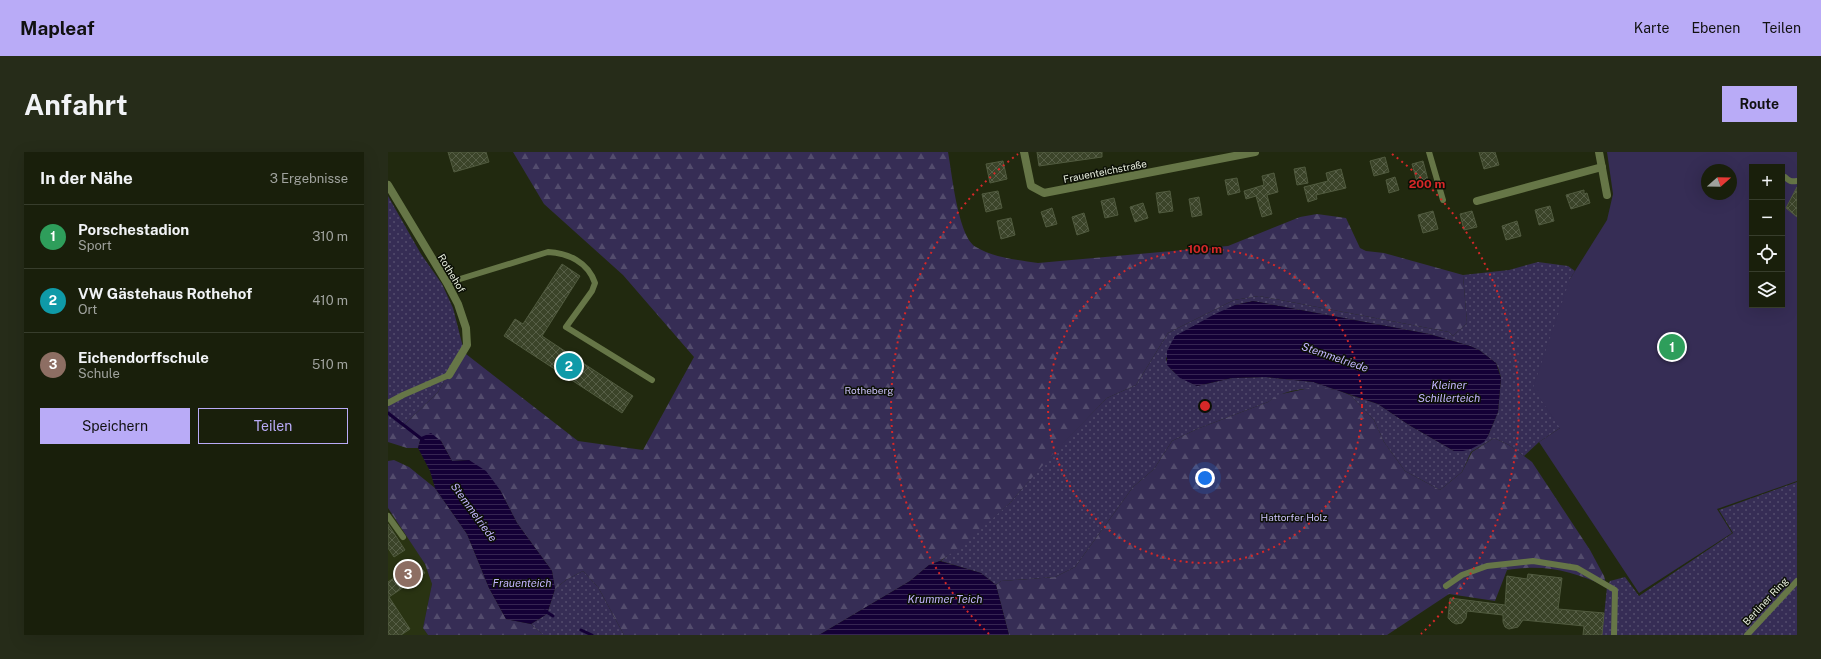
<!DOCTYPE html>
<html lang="de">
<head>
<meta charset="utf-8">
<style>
  body { margin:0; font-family:"Public Sans",sans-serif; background:#262c19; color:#f1f3f6 }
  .controls { position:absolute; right:12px; top:12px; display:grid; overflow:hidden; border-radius:0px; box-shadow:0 4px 16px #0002 }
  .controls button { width:36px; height:36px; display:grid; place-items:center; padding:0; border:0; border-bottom:1px solid #373d2c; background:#191f0b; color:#f1f3f6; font:20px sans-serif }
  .compass { position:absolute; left:1313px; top:12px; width:36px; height:36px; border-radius:50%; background:#191f0b; box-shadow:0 4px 16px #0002; rotate:70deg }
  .you { position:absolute; left:817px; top:326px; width:14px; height:14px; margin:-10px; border:3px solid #fff; border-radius:50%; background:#1a73e8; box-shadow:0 0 0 6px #1a73e833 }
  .badge { display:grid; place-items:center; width:26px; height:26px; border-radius:50%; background:#b9abf7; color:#fff; font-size:13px; font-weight:700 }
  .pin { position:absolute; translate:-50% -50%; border:2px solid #fff; box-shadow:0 1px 4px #0006 }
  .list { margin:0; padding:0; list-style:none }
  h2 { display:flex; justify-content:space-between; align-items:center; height:52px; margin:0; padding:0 16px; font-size:17px }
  h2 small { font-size:13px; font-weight:400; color:#9fa29d }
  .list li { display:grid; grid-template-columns:26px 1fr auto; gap:12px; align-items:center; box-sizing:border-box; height:64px; padding:0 16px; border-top:1px solid #373d2c }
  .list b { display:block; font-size:15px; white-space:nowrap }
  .list p { margin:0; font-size:13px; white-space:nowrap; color:#9fa29d }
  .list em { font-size:13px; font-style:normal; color:#9fa29d }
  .actions { display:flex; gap:8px; padding:12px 16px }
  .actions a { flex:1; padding:9px 0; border:1px solid #b9abf7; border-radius:0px; text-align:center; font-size:14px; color:#b9abf7 }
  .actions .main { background:#b9abf7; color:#111 }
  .icon { flex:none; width:22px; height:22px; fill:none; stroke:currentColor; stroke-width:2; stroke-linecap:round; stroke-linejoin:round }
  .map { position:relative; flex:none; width:1409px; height:483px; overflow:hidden; border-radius:0px }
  header { display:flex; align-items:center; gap:24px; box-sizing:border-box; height:56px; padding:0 20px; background:#b9abf7; color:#111 }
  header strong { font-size:19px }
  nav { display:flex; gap:22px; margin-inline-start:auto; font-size:14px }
  .intro { display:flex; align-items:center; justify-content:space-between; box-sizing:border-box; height:96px; padding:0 24px }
  h1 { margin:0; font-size:28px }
  .button { padding:10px 18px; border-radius:0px; background:#b9abf7; color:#111; font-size:14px; font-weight:700 }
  main { display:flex; gap:24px; padding:0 24px }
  aside { flex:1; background:#191f0b; border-radius:0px; box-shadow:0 4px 16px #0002 }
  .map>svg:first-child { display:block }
  .built { fill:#293312 }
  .grass { fill:url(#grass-dots) }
  .forest { fill:url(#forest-firs) }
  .pitch { fill:#362d55; fill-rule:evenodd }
  .water { fill:url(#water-rules) }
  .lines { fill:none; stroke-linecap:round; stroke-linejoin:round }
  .stream { stroke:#140036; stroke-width:3 }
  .building { fill:url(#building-cross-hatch); stroke:#515b3f }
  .service { stroke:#667647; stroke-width:6 }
  .minor { stroke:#667647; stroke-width:8 }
  .ring { fill:none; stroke:#d62828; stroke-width:2; stroke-dasharray:2 4 }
  .labels { text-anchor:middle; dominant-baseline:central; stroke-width:3; stroke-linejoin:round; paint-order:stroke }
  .street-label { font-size:10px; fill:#e6ecdc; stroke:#0c1006 }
  .park-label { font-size:10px; fill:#ccc2fa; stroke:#0c1006 }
  .water-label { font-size:11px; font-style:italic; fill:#c2b4fe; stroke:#0c1006 }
  .centre { fill:#d62828; stroke:#0c1006; stroke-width:2 }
  .ring-label { font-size:12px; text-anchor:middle; font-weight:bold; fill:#d62828; stroke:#0c1006; stroke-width:3; stroke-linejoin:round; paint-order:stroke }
</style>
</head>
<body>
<header>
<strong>Mapleaf</strong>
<nav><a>Karte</a><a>Ebenen</a><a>Teilen</a></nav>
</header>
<div class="intro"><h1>Anfahrt</h1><a class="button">Route</a></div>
<main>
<aside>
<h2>In der Nähe<small>3 Ergebnisse</small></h2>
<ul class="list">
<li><span class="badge" style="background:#2e9e5b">1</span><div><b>Porschestadion</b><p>Sport</p></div><em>310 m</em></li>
<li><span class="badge" style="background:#0f9aa8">2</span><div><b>VW Gästehaus Rothehof</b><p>Ort</p></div><em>410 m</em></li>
<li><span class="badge" style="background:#8d6e63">3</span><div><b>Eichendorffschule</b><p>Schule</p></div><em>510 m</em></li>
</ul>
<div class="actions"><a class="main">Speichern</a><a>Teilen</a></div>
</aside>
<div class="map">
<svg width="1409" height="483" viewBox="0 0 1409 483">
  <defs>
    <pattern id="grass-dots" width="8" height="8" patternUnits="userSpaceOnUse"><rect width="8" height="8" fill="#362d55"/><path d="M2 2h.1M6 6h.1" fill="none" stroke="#534c6d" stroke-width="1.8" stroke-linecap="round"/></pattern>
    <pattern id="forest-firs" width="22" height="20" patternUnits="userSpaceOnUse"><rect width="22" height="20" fill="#362d55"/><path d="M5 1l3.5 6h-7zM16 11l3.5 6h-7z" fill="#534c6d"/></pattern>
    <pattern id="water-rules" width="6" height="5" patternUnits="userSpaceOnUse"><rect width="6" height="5" fill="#140036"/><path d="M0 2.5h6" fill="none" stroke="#362552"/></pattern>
    <pattern id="building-cross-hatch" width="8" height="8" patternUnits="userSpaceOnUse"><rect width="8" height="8" fill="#3b4429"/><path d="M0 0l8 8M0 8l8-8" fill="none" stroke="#575f47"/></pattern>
  </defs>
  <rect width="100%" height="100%" fill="#21290f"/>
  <path class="built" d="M5,361L37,412L44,432L35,476L40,483H0V363Z"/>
  <g class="grass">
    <path d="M0,44L33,102L54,132L65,156L75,195L50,240L13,276H0Z"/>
    <path d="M1150,110L1180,114L1187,119L1182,127L1172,276L1151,290L1136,304L1121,293L1106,286L1083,300L1074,320L1052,338L1017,319L996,290L986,268L962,243L990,252L1021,273L1066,299L1100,284L1110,260L1113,226L1111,218L1108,211L1091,198L1082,194L1041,182L865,149L847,153L778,206C780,221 797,227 809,234L844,226L878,225L925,230L949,238C926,235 899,235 880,250L809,277L784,289L766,317L745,335L687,415L667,425L613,429L608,433L593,421L553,409L622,351L662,304L719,246L748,233L780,181L846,148L871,144L1061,180L1065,184L1079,171L1075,123L1121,118Z"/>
    <path d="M1409,330V483H1214L1219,435L1222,429L1237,425L1251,444L1345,381L1331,358Z"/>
    <path d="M195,419L210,435L236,483H155L143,472L159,462L167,437L178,428Z"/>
  </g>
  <g class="forest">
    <path d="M125,0H560C564,21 570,85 588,95C606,106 630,108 650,111L840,94L912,65L929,62L958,66L972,96L978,99L996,101L1075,123L1079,171L1065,184L1061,180L871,144L846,148L780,181L748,233L719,246L663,304L622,351L575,393L552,409L541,413L522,429L431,483H236L210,435L195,419L178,428L167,437L164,419L129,371L112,338L81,308L64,309L53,289L33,285L30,296H19L0,290V276H13L50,240L75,195L78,202L190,289L255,298L306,205L235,123L156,52Z"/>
    <path d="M926,235L949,238L962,243L986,268L996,290L1017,319L1052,338L1074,320L1084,300L1106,286L1121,293L1144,310L1202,398L1216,424L1219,435C1184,419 1157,412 1119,418L1107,449L1061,442L999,483H621L608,433L613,429L667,425L687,415L745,335L766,317L784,289L809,277L880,250L889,243Z"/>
    <path d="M6,308L21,315L47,336L79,382L101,436L118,467L143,472L155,483H40L35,476L44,432L37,412L0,356V309Z"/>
  </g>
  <path class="pitch" d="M1219,0H1409V329L1329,357L1344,381L1251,441L1151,290L1172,276L1145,236L1182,127L1219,68L1225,42ZM1364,15H1394V153H1364ZM1319,18H1343V42H1319Z"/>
  <g class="water">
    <path d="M865,149L1041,182L1082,194L1091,198L1108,211L1113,226L1110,260L1100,284L1096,290L1083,297L1075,299H1066L1021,273L990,252L925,230L878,225L844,226L809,234L792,226L779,213V199L787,184L827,162L847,153Z"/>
    <path d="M43,281L53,289L64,309L81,308L98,319L112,338L129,371L164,419L167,437L159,462L143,472L118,467L101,436L79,382L47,336L42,319L30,296L33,285Z"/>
    <path d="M552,409L593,421L608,433L621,483H431L522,429L541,413Z"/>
  </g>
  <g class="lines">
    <g class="stream">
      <path d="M0,261L35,288"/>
      <path d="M157,459L165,464"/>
      <path d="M193,478L204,483"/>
    </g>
  </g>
  <g class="building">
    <path d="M60,0H98L101,10L66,20Z"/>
    <path d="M649,0H714V5L651,14Z"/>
    <path d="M1091,0H1107L1111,13L1096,17Z"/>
    <path d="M997,5L1001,20L986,24L982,9Z"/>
    <path d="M615,9L619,27L602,31L598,12Z"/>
    <path d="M1035,9L1040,28L1029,30L1024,12Z"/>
    <path d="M917,15L920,31L909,33L906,17Z"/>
    <path d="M953,17L958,36L928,43L929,47L920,50L916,35L940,29L938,21Z"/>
    <path d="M886,21L890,40L879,43L884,62L874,65L868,44L858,47L856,39L876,33L874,24Z"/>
    <path d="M1007,25L1011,38L1001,41L998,28Z"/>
    <path d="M849,26L852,40L840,43L837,28Z"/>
    <path d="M1409,35V65L1398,56Z"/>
    <path d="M1196,38V42L1199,41L1202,51L1183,57L1178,43Z"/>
    <path d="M610,39L614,56L598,60L594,42Z"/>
    <path d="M782,39L785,59L771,61L768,41Z"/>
    <path d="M811,45L814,63L804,65L801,47Z"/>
    <path d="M726,46L730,63L717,66L713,49Z"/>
    <path d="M755,51L760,66L747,70L742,55Z"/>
    <path d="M1162,54L1166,69L1151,73L1147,58Z"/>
    <path d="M664,56L669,72L658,75L653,60Z"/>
    <path d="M1045,59L1050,77L1035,81L1030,63Z"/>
    <path d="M1084,59L1089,75L1076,78L1072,62Z"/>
    <path d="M696,61L701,79L689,83L684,65Z"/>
    <path d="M623,66L627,83L613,87L609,69Z"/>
    <path d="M1129,69L1133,84L1118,88L1114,74Z"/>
    <path d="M174,112L192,124L154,184L245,244L234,261L116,184L127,167L135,172Z"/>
    <path d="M0,372L17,398L6,405L0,396Z"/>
    <path d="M29,410L37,421L1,445L22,477L13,483H0V430Z"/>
    <path d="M1140,422L1174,426L1170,457L1216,461L1214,483H1195L1196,474L1135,468L1130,475L1121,477L1117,475L1115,470V463L1079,459L1078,466L1074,471L1068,472L1064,470L1060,466L1062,446L1117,453L1119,424L1139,427Z"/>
  </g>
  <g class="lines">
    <g class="service">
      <path d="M1041,0L1055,48"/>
      <path d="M1394,26L1397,25C1401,29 1403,30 1409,29"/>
      <path d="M59,131L160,100C180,101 200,110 207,131L204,139L178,175L264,228"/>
      <path d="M0,251L15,243L61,223"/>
      <path d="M0,364L15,385"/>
      <path d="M1058,434L1074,423L1099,414L1145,409L1189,416L1227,438L1226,483"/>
      <path d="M1359,483L1409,429"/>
    </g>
    <g class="minor">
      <path d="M636,0L643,34L656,41L867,0"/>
      <path d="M1211,0L1219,43"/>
      <path d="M0,33L59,131L70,152L78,176L79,193L61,223"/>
      <path d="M1089,49L1214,15"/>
    </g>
  </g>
  <g class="ring">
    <circle cx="817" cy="254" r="157"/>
    <path d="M601 482A314 314 0 0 1 630 2M1004 2A314 314 0 0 1 1033 482"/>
  </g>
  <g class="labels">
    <g class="street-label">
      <text transform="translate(717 19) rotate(-11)">Frauenteichstraße</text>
      <text transform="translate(64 121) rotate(59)">Rothehof</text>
      <text transform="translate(1377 449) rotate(-47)">Berliner Ring</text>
    </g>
    <g class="park-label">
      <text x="481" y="238">Rotheberg</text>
      <text x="906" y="365">Hattorfer Holz</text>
    </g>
    <g class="water-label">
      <text transform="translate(947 205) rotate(19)">Stemmelriede</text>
      <text x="1061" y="233">Kleiner<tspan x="1061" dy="13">Schillerteich</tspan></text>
      <text transform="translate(86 360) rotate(54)">Stemmelriede</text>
      <text x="134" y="431">Frauenteich</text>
      <text x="557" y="447">Krummer Teich</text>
    </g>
  </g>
  <circle cx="817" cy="254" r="6" class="centre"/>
  <g class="ring-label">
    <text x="1039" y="36">200 m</text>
    <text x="817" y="101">100 m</text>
  </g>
</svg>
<div class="controls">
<button>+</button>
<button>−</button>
<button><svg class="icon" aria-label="locate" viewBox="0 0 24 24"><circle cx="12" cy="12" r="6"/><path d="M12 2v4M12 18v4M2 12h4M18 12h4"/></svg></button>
<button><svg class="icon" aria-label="layers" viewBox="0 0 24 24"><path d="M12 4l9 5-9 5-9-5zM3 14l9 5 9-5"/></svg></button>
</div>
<svg class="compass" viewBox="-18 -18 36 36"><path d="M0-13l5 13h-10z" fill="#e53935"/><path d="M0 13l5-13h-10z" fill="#9fa29d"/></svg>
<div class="you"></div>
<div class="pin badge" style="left:1284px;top:195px;background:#2e9e5b">1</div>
<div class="pin badge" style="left:181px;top:214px;background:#0f9aa8">2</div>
<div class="pin badge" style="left:20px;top:422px;background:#8d6e63">3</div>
</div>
</main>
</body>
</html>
